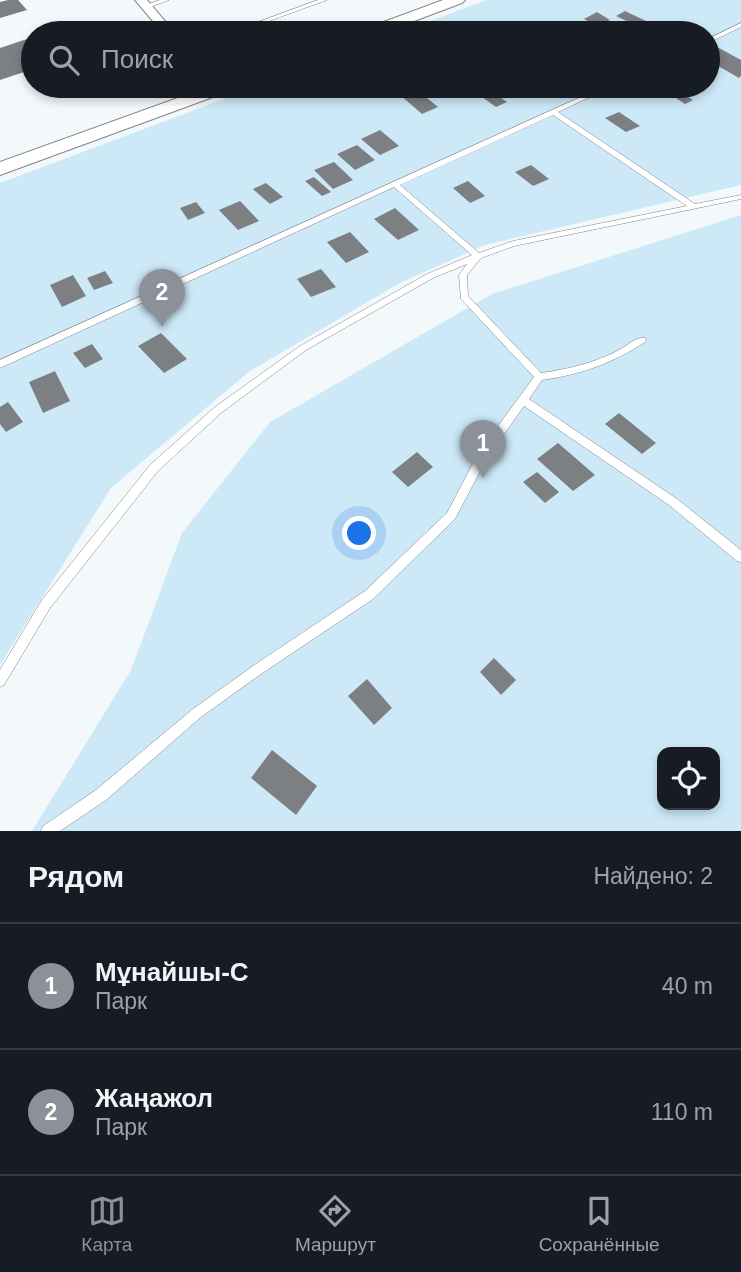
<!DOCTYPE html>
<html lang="ru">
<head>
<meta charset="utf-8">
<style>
  body { margin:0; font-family:Arial,sans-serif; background:#20242c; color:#f1f3f6 }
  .controls { position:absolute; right:21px; bottom:21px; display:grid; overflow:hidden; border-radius:14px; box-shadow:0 4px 10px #0003 }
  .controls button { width:63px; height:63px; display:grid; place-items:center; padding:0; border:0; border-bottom:2px solid #363941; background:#171b24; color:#f1f3f6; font:35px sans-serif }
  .you { position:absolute; left:360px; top:534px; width:24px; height:24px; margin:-18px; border:5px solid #fff; border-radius:50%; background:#1a73e8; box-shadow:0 0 0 10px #1a73e833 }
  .badge { display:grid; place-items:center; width:46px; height:46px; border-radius:50%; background:#8c9099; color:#fff; font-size:23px; font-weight:700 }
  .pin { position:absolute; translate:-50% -58px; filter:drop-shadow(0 2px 4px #0008) }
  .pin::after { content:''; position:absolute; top:37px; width:24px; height:21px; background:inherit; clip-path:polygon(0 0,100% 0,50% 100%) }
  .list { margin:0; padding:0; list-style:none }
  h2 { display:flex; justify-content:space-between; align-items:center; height:91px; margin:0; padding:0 28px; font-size:30px }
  h2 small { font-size:23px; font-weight:400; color:#9ea1a6 }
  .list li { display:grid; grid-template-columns:46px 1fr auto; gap:21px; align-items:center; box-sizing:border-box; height:126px; padding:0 28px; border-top:2px solid #363941 }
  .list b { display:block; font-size:26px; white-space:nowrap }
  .list p { margin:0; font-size:23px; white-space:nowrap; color:#9ea1a6 }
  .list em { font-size:23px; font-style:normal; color:#9ea1a6 }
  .icon { flex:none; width:38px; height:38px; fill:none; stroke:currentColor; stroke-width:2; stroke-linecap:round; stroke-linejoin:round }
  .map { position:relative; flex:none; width:741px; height:831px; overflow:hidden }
  .search { position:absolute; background:#171b24; box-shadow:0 4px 10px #0003; left:21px; right:21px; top:21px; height:77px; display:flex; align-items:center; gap:18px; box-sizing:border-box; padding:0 24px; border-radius:38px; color:#9ea1a6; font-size:26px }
  .sheet { height:343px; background:#171b24 }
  nav { display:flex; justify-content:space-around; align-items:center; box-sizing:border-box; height:98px; border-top:2px solid #363941; background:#171b24; font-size:19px; color:#9ea1a6 }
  nav a { display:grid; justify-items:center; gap:4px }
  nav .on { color:#8c9099 }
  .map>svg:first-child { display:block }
  .green { fill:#cde9f8; fill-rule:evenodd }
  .building { fill:#7c8083 }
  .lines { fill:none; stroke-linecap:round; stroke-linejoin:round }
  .service-casing { stroke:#818587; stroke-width:1 }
  .minor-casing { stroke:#818587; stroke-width:2 }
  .tertiary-casing { stroke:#818587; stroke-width:2 }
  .service { fill:#fff; fill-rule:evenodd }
  .minor { fill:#fff; fill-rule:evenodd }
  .tertiary { fill:#fff; fill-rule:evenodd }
</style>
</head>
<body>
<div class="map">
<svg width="741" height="831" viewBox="0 0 741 831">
  <rect width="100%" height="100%" fill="#f3f8fb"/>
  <g class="green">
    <path d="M486,0H741V185L485,245L400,283L250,371L111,488L0,665V183L259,86H708V33H398Z"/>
    <path d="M741,215V831H32L131,670L182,533L270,422L492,294ZM662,752H715V805H662Z"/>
  </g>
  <g class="building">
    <path d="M8,0H18L27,10L0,18V2Z"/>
    <path d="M625,11L646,21L637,26L616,16Z"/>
    <path d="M597,12L610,20L597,26L584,19Z"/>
    <path d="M27,39L33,46V69L0,80V48Z"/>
    <path d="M717,47L741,60V76L739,78L708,60V51Z"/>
    <path d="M670,86L693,100L685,104L661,88Z"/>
    <path d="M416,89L438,107L422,114L400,95Z"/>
    <path d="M491,91L507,102L496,107L479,95Z"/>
    <path d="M619,112L640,126L626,132L605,118Z"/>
    <path d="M380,130L399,146L380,155L361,139Z"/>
    <path d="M357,145L375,160L355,170L337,154Z"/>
    <path d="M334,162L353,180L333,189L314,170Z"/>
    <path d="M531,165L549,179L533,186L515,172Z"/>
    <path d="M314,177L331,192L322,196L305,181Z"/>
    <path d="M468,181L485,196L470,203L453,188Z"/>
    <path d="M266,183L283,197L270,204L253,189Z"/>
    <path d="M240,201L259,221L238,230L219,210Z"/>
    <path d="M196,202L205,213L188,220L180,208Z"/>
    <path d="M395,208L419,230L398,240L374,219Z"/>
    <path d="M350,232L369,252L346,263L327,242Z"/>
    <path d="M321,269L336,287L311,297L297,279Z"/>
    <path d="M105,271L113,283L94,290L87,278Z"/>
    <path d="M73,275L86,296L62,307L50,285Z"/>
    <path d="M161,333L187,359L164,373L138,346Z"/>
    <path d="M92,344L103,359L85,368L73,353Z"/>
    <path d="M55,371L70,401L43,413L29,382Z"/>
    <path d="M8,402L23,422L6,432L0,424V407Z"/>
    <path d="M619,413L656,443L642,454L605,424Z"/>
    <path d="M558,443L595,475L573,491L537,459Z"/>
    <path d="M417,452L433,467L408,487L392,472Z"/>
    <path d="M537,472L559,492L545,503L523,482Z"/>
    <path d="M494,658L516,680L501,695L480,672Z"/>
    <path d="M367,679L392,708L374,725L348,696Z"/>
    <path d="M272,750L317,786L296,815L251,778Z"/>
  </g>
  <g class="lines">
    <defs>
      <g id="service">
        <path d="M160,0H169L147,8L144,6Z"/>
        <path d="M318,0H327L236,33H228Z"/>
        <path d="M741,23V27L708,43V39Z"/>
        <path d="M605,86H613L558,112L695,204L741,195V199L514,246L481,258L467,275L468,296L541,373C569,369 595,363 621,349C629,344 636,337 645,338L646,340L645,342C611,364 582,374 542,380L529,399L677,499L741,550V562L737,561L669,505L524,406L487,458L455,519L373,599L261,674L201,717L106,800L60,831H41L43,826L96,790L193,709L253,666L365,591L447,513L479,452L534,377L461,299L459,275L467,264L433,278L306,350L221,413L158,471L50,608L4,685L0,687V670L42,600L150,465L215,407L300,346L427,274L472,255L394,187L0,368V360ZM553,115L687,206L513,241L479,253L400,185Z"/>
      </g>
      <path id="minor" d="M135,0H147L175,33H163Z"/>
      <g id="tertiary">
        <path d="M443,0H465L462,3L382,33H360L362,30Z"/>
        <path d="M211,86H235L232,90L0,175V162Z"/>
      </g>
    </defs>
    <use href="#service" class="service-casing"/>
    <use href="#minor" class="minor-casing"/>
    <use href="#tertiary" class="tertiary-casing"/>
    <use href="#service" class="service"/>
    <use href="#minor" class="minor"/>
    <use href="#tertiary" class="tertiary"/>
  </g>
</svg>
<div class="controls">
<button><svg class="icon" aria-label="locate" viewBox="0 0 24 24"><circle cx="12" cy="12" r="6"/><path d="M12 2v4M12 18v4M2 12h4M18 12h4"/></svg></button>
</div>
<div class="you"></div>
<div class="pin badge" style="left:483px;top:478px">1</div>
<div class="pin badge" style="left:162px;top:327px">2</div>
<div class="search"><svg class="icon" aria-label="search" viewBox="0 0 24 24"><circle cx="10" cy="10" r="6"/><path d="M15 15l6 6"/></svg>Поиск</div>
</div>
<section class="sheet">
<h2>Рядом<small>Найдено: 2</small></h2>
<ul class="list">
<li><span class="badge">1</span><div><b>Мұнайшы-С</b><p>Парк</p></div><em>40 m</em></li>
<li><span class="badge">2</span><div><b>Жаңажол</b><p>Парк</p></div><em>110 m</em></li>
</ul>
</section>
<nav>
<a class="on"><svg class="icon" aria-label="map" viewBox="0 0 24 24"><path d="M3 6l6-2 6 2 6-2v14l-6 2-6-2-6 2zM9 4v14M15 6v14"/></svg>Карта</a>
<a><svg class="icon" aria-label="directions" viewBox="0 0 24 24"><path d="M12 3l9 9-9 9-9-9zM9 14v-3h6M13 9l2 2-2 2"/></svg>Маршрут</a>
<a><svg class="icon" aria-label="saved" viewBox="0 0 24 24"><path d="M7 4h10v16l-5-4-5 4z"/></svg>Сохранённые</a>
</nav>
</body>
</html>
